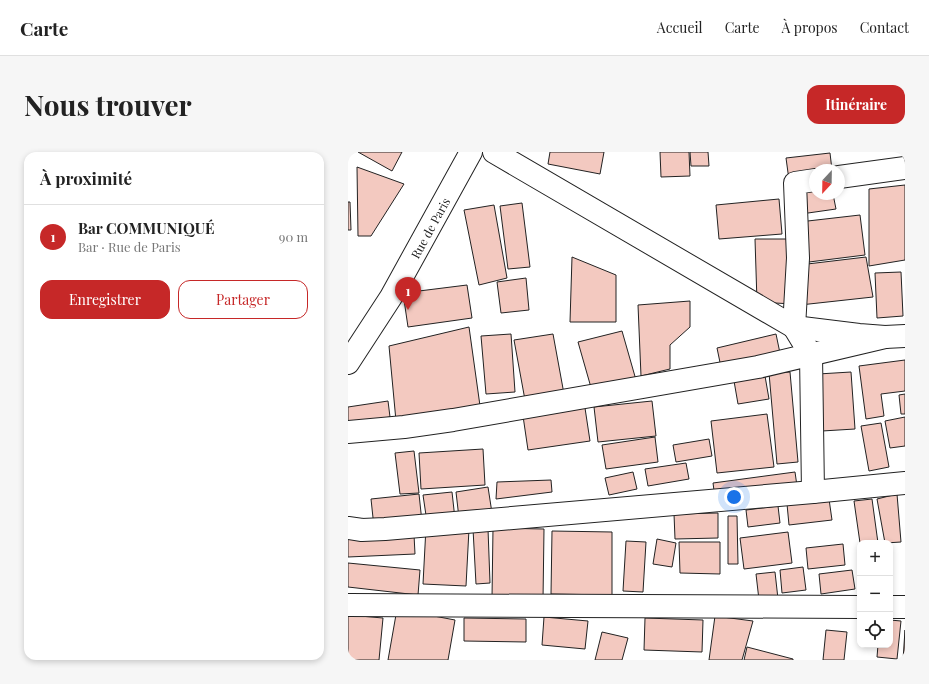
<!DOCTYPE html>
<html lang="fr">
<head>
<meta charset="utf-8">
<style>
  body { margin:0; font-family:"Playfair Display",serif; background:#f6f6f6; color:#222 }
  .controls { position:absolute; right:12px; bottom:12px; display:grid; overflow:hidden; border-radius:8px; box-shadow:0 2px 6px #0003 }
  .controls button { width:36px; height:36px; display:grid; place-items:center; padding:0; border:0; border-bottom:1px solid #e0e0e0; background:#fff; color:#222; font:20px sans-serif }
  .compass { position:absolute; left:461px; top:12px; width:36px; height:36px; border-radius:50%; background:#fff; box-shadow:0 2px 6px #0003; rotate:202deg }
  .you { position:absolute; left:386px; top:345px; width:14px; height:14px; margin:-10px; border:3px solid #fff; border-radius:50%; background:#1a73e8; box-shadow:0 0 0 6px #1a73e833 }
  .badge { display:grid; place-items:center; width:26px; height:26px; border-radius:50%; background:#c62828; color:#fff; font-size:13px; font-weight:700 }
  .pin { position:absolute; translate:-50% -33px; filter:drop-shadow(0 1px 2px #0008) }
  .pin::after { content:''; position:absolute; top:21px; width:14px; height:12px; background:inherit; clip-path:polygon(0 0,100% 0,50% 100%) }
  .list { margin:0; padding:0; list-style:none }
  h2 { display:flex; justify-content:space-between; align-items:center; height:52px; margin:0; padding:0 16px; font-size:17px }
  h2 small { font-size:13px; font-weight:400; color:#767676 }
  .list li { display:grid; grid-template-columns:26px 1fr auto; gap:12px; align-items:center; box-sizing:border-box; height:64px; padding:0 16px; border-top:1px solid #e0e0e0 }
  .list b { display:block; font-size:15px; white-space:nowrap }
  .list p { margin:0; font-size:13px; white-space:nowrap; color:#767676 }
  .list em { font-size:13px; font-style:normal; color:#767676 }
  .actions { display:flex; gap:8px; padding:12px 16px }
  .actions a { flex:1; padding:9px 0; border:1px solid #c62828; border-radius:12px; text-align:center; font-size:14px; color:#c62828 }
  .actions .main { background:#c62828; color:#fff }
  .icon { flex:none; width:22px; height:22px; fill:none; stroke:currentColor; stroke-width:2; stroke-linecap:round; stroke-linejoin:round }
  .map { position:relative; flex:none; width:557px; height:508px; overflow:hidden; border-radius:12px }
  header { display:flex; align-items:center; gap:24px; box-sizing:border-box; height:56px; padding:0 20px; background:#fff; border-bottom:1px solid #e0e0e0 }
  header strong { font-size:19px }
  nav { display:flex; gap:22px; margin-inline-start:auto; font-size:14px }
  .intro { display:flex; align-items:center; justify-content:space-between; box-sizing:border-box; height:96px; padding:0 24px }
  h1 { margin:0; font-size:28px }
  .button { padding:10px 18px; border-radius:12px; background:#c62828; color:#fff; font-size:14px; font-weight:700 }
  main { display:flex; gap:24px; padding:0 24px }
  aside { flex:1; background:#fff; border-radius:12px; box-shadow:0 2px 6px #0003 }
  .map>svg:first-child { display:block }
  .building { fill:#f3c9c0; stroke:#222 }
  .lines { fill:none; stroke-linecap:round; stroke-linejoin:round }
  .minor-casing { stroke:#222; stroke-width:24 }
  .tertiary-casing { stroke:#222; stroke-width:24 }
  .minor { stroke:#fff; stroke-width:22 }
  .tertiary { stroke:#fff; stroke-width:22 }
  .labels { text-anchor:middle; dominant-baseline:central; stroke-width:3; stroke-linejoin:round; paint-order:stroke }
  .street-label { font-size:12px; fill:#222; stroke:#fff }
</style>
</head>
<body>
<header>
<strong>Carte</strong>
<nav><a>Accueil</a><a>Carte</a><a>À propos</a><a>Contact</a></nav>
</header>
<div class="intro"><h1>Nous trouver</h1><a class="button">Itinéraire</a></div>
<main>
<aside>
<h2>À proximité<small></small></h2>
<ul class="list">
<li><span class="badge">1</span><div><b>Bar COMMUNIQUÉ</b><p>Bar · Rue de Paris</p></div><em>90 m</em></li>
</ul>
<div class="actions"><a class="main">Enregistrer</a><a>Partager</a></div>
</aside>
<div class="map">
<svg width="557" height="508" viewBox="0 0 557 508">
  <rect width="100%" height="100%" fill="#fff"/>
  <g class="building">
    <path d="M10,0H54L44,19Z"/>
    <path d="M202,0H256L252,22L200,12Z"/>
    <path d="M312,0H341L342,24L313,25Z"/>
    <path d="M342,0H360L361,14H343Z"/>
    <path d="M482,1L484,18H467L441,28L438,6Z"/>
    <path d="M9,15L56,32L23,84H10Z"/>
    <path d="M557,33V108L521,114V37Z"/>
    <path d="M467,37V42H485L488,57L453,62L449,40Z"/>
    <path d="M431,47L434,82L371,87L368,53Z"/>
    <path d="M0,50H2L3,78H0Z"/>
    <path d="M174,51L182,115L160,117L152,54Z"/>
    <path d="M146,53L159,126L131,133L116,58Z"/>
    <path d="M512,63L517,103L453,111L451,70Z"/>
    <path d="M407,87H444L445,152L409,150Z"/>
    <path d="M224,105L268,123V170H222Z"/>
    <path d="M518,105L525,145L452,153L451,113Z"/>
    <path d="M553,120L555,164L529,166L527,121Z"/>
    <path d="M178,126L181,158L153,161L149,130Z"/>
    <path d="M119,133L124,166L60,175L55,141Z"/>
    <path d="M342,149V175L322,193V217L293,224L290,153Z"/>
    <path d="M121,175L133,261L48,269L41,194Z"/>
    <path d="M274,179L288,228L244,239L230,190Z"/>
    <path d="M163,182L167,240L138,242L133,184Z"/>
    <path d="M205,182L216,242L177,248L166,188Z"/>
    <path d="M428,182L433,206L374,220L369,196Z"/>
    <path d="M557,208V239L533,242L536,264L518,267L511,214Z"/>
    <path d="M442,220L450,310L429,312L421,221Z"/>
    <path d="M503,220L507,277L474,279L470,222Z"/>
    <path d="M417,224L421,247L390,252L386,229Z"/>
    <path d="M557,242V262H553L551,243Z"/>
    <path d="M40,249L42,265L0,272V255Z"/>
    <path d="M304,249L308,284L250,290L246,255Z"/>
    <path d="M237,256L242,289L180,298L175,264Z"/>
    <path d="M419,262L426,315L369,321L363,269Z"/>
    <path d="M557,265V294L542,296L537,269Z"/>
    <path d="M533,271L541,315L521,319L513,274Z"/>
    <path d="M307,285L310,310L258,317L254,293Z"/>
    <path d="M361,287L364,304L328,310L325,293Z"/>
    <path d="M135,297L137,333L73,337L71,301Z"/>
    <path d="M66,299L71,341L52,342L47,301Z"/>
    <path d="M338,311L341,327L300,334L297,317Z"/>
    <path d="M285,320L289,337L261,343L257,326Z"/>
    <path d="M447,320L449,334L367,346L365,331Z"/>
    <path d="M203,328L204,340L148,347L149,330Z"/>
    <path d="M140,335L144,361L111,366L108,340Z"/>
    <path d="M104,340L107,367L79,370L75,343Z"/>
    <path d="M71,342L74,370L26,375L23,347Z"/>
    <path d="M549,342L553,390L537,391L529,347Z"/>
    <path d="M481,347L484,368L441,373L439,352Z"/>
    <path d="M524,347L530,391H512L506,349Z"/>
    <path d="M430,354L432,371L400,375L398,358Z"/>
    <path d="M370,361V386L327,387L326,362Z"/>
    <path d="M380,364H389L390,412H380Z"/>
    <path d="M78,375L121,377L118,434L75,432Z"/>
    <path d="M145,376L196,377L195,448L144,446Z"/>
    <path d="M125,377H140L142,431L128,432Z"/>
    <path d="M204,379L264,380V443L203,442Z"/>
    <path d="M440,380L444,411L396,417L392,386Z"/>
    <path d="M66,383L67,402L0,405V386Z"/>
    <path d="M309,387L328,391L324,415L305,412Z"/>
    <path d="M278,389L298,390L295,440L275,439Z"/>
    <path d="M331,390H372V422L332,421Z"/>
    <path d="M495,392L497,413L460,417L458,396Z"/>
    <path d="M0,411L72,418L70,443L0,435Z"/>
    <path d="M455,415L458,438L434,441L432,418Z"/>
    <path d="M504,418L507,437L473,442L471,422Z"/>
    <path d="M427,420L430,447L411,448L408,422Z"/>
    <path d="M49,457L107,468L100,508H40Z"/>
    <path d="M0,463L35,466L31,508H0Z"/>
    <path d="M367,464L405,469L394,508H361Z"/>
    <path d="M196,465L240,469L237,497L194,493Z"/>
    <path d="M116,466L178,467V490L116,489Z"/>
    <path d="M297,466L355,468L354,500L296,498Z"/>
    <path d="M542,468L553,469L549,507L529,505L530,493H542Z"/>
    <path d="M478,478L499,480L496,508H475Z"/>
    <path d="M557,478V508H555Z"/>
    <path d="M254,480L280,486L274,508H247Z"/>
    <path d="M399,495L445,507V508H396Z"/>
  </g>
  <g class="lines">
    <defs>
      <g id="minor">
        <path d="M146,0L446,175L511,183L537,185L557,184"/>
        <path d="M491,25L557,16"/>
        <path d="M0,280L56,275L105,268L410,215L537,185"/>
        <path d="M465,340L463,203L446,175L450,106L447,31L467,28"/>
        <path d="M0,376L14,378L37,377L465,340L557,331"/>
        <path d="M0,453L512,455"/>
        <path d="M542,455H557"/>
      </g>
      <path id="tertiary" d="M0,211L43,145L123,0"/>
    </defs>
    <use href="#minor" class="minor-casing"/>
    <use href="#tertiary" class="tertiary-casing"/>
    <use href="#minor" class="minor"/>
    <use href="#tertiary" class="tertiary"/>
  </g>
  <g class="labels">
    <g class="street-label">
      <text transform="translate(82 76) rotate(-61)">Rue de Paris</text>
    </g>
  </g>
</svg>
<div class="controls">
<button>+</button>
<button>−</button>
<button><svg class="icon" aria-label="locate" viewBox="0 0 24 24"><circle cx="12" cy="12" r="6"/><path d="M12 2v4M12 18v4M2 12h4M18 12h4"/></svg></button>
</div>
<svg class="compass" viewBox="-18 -18 36 36"><path d="M0-13l5 13h-10z" fill="#e53935"/><path d="M0 13l5-13h-10z" fill="#767676"/></svg>
<div class="you"></div>
<div class="pin badge" style="left:60px;top:158px">1</div>
</div>
</main>
</body>
</html>
